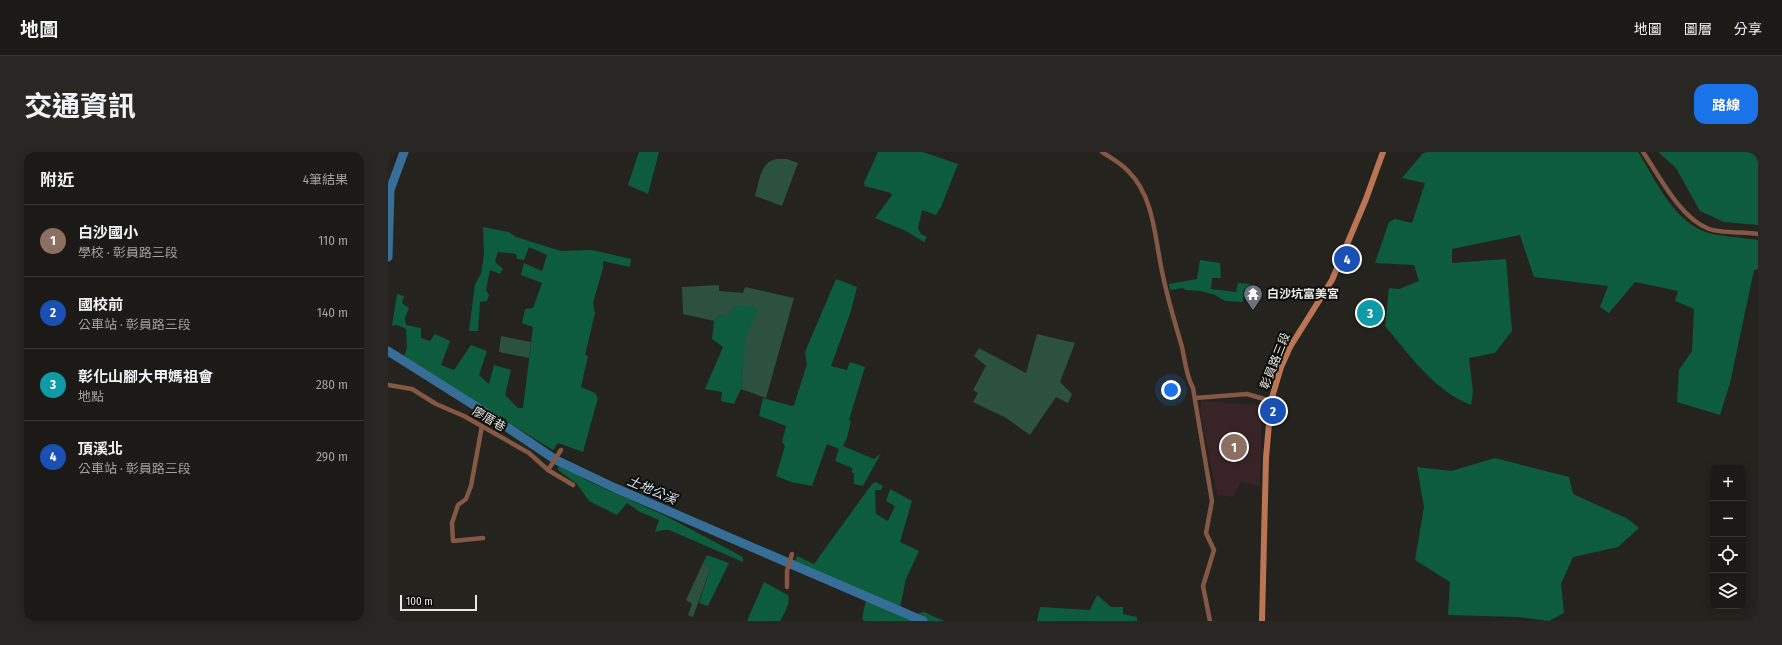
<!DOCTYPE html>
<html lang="zh-TW">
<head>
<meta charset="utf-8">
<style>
  body { margin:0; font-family:"Fira Sans Condensed","Noto Sans TC",sans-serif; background:#282723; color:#f1f3f6 }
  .controls { position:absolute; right:12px; bottom:12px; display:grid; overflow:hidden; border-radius:8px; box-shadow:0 2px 10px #0003 }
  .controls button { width:36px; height:36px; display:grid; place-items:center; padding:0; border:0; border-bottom:1px solid #393835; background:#1b1a16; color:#f1f3f6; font:20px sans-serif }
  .scale { position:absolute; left:12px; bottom:10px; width:77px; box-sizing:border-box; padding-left:4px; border:2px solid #e7e7e3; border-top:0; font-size:11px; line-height:14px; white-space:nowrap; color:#e7e7e3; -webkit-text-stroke:3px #0d0d0a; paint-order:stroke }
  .you { position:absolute; left:783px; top:238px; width:14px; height:14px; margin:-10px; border:3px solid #fff; border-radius:50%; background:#1a73e8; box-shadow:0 0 0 6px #1a73e833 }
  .badge { display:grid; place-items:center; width:26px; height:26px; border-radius:50%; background:#1a73e8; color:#fff; font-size:13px; font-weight:700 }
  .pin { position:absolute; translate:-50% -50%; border:2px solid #fff; box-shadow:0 1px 4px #0006 }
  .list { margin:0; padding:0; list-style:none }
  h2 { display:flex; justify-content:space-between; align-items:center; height:52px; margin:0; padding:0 16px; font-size:17px }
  h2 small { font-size:13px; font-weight:400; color:#a0a1a1 }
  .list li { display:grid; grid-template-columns:26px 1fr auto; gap:12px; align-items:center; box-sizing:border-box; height:72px; padding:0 16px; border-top:1px solid #393835 }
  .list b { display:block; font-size:15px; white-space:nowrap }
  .list p { margin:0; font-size:13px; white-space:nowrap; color:#a0a1a1 }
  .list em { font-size:13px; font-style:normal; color:#a0a1a1 }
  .icon { flex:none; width:22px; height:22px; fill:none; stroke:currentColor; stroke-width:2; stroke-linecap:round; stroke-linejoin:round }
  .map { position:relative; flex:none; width:1370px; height:469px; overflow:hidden; border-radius:12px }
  header { display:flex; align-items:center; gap:24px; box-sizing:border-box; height:56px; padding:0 20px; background:#1b1a16; border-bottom:1px solid #393835 }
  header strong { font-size:19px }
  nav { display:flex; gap:22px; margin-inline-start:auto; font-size:14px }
  .intro { display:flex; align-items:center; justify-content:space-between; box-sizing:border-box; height:96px; padding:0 24px }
  h1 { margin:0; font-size:28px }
  .button { padding:10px 18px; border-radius:12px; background:#1a73e8; color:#fff; font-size:14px; font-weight:700 }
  main { display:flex; gap:24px; padding:0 24px }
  aside { flex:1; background:#1b1a16; border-radius:12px; box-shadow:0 2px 10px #0003 }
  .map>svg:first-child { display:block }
  .education { fill:#382426 }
  .green { fill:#2c513f }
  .forest { fill:#0d5c3d }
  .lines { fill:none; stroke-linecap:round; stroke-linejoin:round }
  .river { stroke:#376e98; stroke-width:9 }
  .street { stroke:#845844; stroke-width:4.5 }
  .secondary { stroke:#bc7554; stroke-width:6 }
  .labels { text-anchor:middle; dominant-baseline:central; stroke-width:4; stroke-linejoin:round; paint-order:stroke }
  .poi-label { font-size:12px; font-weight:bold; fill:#e7e7e3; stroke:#0d0d0a; text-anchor:start }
  .street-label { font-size:12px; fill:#e7e7e3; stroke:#0d0d0a }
  .water-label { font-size:13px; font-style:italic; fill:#d5e4f0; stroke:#0d0d0a }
</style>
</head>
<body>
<header>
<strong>地圖</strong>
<nav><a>地圖</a><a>圖層</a><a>分享</a></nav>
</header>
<div class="intro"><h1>交通資訊</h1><a class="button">路線</a></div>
<main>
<aside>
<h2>附近<small>4筆結果</small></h2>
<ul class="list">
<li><span class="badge" style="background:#8d6e63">1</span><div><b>白沙國小</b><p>學校 · 彰員路三段</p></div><em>110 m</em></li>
<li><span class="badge" style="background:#1a4fb4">2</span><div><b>國校前</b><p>公車站 · 彰員路三段</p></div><em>140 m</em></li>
<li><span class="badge" style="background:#0f9aa8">3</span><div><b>彰化山腳大甲媽祖會</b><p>地點</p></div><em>280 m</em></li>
<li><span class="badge" style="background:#1a4fb4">4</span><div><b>頂溪北</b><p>公車站 · 彰員路三段</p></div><em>290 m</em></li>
</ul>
</aside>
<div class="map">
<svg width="1370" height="469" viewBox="0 0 1370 469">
  <rect width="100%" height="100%" fill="#24231e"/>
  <path class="education" d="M813,249L874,253L872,334L853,330L845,345L829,343L812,259Z"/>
  <g class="green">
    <path d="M389,7H399L410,11L394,54L367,44C371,31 372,9 389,7Z"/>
    <path d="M331,133V139L355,141L357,135L406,146L378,246L353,237L357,183L339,165L332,163L326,169L295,162L294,135Z"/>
    <path d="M649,182L687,191L672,230L684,242L680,251L668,245L642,283L618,266L585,250L590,241L585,238L598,214L586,204L591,196L638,221Z"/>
    <path d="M113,184L143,190L141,206L111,200Z"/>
    <path d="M315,411L323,415L305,465L300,463L304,452L298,448Z"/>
  </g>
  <g class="forest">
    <path d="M251,0H271L260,42L240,33Z"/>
    <path d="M490,0H535L570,12L553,55L548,63L534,58L530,76L533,82L539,85L536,90L518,79L487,66L504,43L503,41L477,34L476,31Z"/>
    <path d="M1040,0H1250C1268,28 1283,65 1315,79C1326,84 1357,86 1370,88V117L1366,118L1342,231L1332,263L1289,250L1291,218L1304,199L1306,157L1287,149L1290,139L1247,130L1221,161L1212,155L1220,134L1146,125L1132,83L1064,97V111L1118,107L1124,179L1107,201L1081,206L1085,240L1083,253C1046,239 1021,202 997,174L1001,136L1011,137L1031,129L1026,113L987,111L1001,70L1007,67L1024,71L1037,31L1014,26L1035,1Z"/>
    <path d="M1270,0H1370V73L1336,70L1312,59L1288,16Z"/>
    <path d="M95,75L121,80L128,85L173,99L204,98L243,107L242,115L215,109V116L205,151L207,161L197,203L200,204L193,235L207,241L210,246L195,300L170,291L165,298L49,227L16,204L19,196L18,177L9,173L4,174L9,142L16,144L14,151L21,156L17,166L18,173L33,176V186L42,189L47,182L62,189L53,213L66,218L83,193L99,199L91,223L101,232L106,213L123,218L117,243L130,256H135L145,175L134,171L137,157L145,156L154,131L133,123L136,111L154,119L159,103L141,95L136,108L129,107L128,102L110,100L107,110L115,117L112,122L102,118L98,138L101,143L99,149L92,150L90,179H81L87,132L93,122L96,102Z"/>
    <path d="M812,108L832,111L833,126H824L823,137L848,140L850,131L863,132V138L855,140V150L837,149L827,143L813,139L797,138L795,136L782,138L781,132L809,127Z"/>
    <path d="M448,127L469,135L463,159L443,214L459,218L462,210L477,215L461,268L463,269L459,286L455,294L486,307L493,301L475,334L466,332V321H464V316L447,309L451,297L439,292L424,334L403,330L388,324L397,294L394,290L398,274L371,264L375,246L404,254L406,253L419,212L417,200Z"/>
    <path d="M363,153L370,159L358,183L353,237L346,252L333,249L334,240L317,237L335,195L324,187L326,169L332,163L339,165L345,155Z"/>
    <path d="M1107,306L1181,325L1185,342L1240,367L1251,376L1230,395L1185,405L1173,432L1176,461L1161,469L1130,465L1060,463L1062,430L1027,408L1036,355L1029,315L1063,319Z"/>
    <path d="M171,312L200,329L280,365L355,405V410L281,378H276L267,380L271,368L252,360L239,351L229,363L201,349L189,332L170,318Z"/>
    <path d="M488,330L495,334L493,338H487L488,362L500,369L507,354L498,349L502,337L524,349L512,390L531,399L518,427L512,455L528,462L536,460L556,469H477L474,467L478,448L406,411L409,404L426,412L484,332Z"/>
    <path d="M319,403L341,411L320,454L311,451L323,415L315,411Z"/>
    <path d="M376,430L400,443C403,451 396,462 392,469H359Z"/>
    <path d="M709,443L723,455H735V462L749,465V469H649L652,455L702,458Z"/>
  </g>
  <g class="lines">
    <g class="river">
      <path d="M0,105L2,38L16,0"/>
      <path d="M0,199L92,257L168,308L227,336L535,469"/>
    </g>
    <g class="street">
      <path d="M714,0C723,6 734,12 741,20C767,46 767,90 775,124C780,148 787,171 794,195C797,208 798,224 805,236L824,349L818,381L826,398L815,434L822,469"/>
      <path d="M1255,0C1272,25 1292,66 1321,77C1332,81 1357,80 1370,82"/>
      <path d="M0,233L24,237L48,252L76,264L141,301L160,318L185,333"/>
      <path d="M807,246L859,242L883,249"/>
      <path d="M94,274L83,334L78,347L70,353L64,371L65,389L95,386"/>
      <path d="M160,318L173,298"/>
      <path d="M399,435V419L404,402"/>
    </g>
    <path class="secondary" d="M874,469L878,306L883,249L893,215L902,195L944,128L978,47L995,0"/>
  </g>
  <defs>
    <symbol id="temple-pin" viewBox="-11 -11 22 30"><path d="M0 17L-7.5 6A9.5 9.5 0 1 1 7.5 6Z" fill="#6b7280" stroke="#0d0d0a"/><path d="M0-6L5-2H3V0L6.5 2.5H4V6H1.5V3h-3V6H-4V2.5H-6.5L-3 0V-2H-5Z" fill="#fff"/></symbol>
  </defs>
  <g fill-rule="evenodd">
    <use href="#temple-pin" x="854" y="131" width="22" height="30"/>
  </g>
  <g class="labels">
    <g class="poi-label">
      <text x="879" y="142">白沙坑富美宮</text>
    </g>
    <g class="street-label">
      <text transform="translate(887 209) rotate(-68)">彰員路三段</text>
      <text transform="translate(101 267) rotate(30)">廖厝巷</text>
    </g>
    <g class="water-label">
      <text transform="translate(264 338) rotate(23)">土地公溪</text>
    </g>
  </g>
</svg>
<div class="controls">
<button>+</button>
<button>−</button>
<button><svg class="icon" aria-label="locate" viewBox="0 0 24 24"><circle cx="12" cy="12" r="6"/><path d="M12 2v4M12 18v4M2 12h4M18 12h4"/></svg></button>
<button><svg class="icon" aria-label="layers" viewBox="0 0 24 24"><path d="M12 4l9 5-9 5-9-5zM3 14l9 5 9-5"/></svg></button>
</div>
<div class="scale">100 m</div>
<div class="you"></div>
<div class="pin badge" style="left:846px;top:295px;background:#8d6e63">1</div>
<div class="pin badge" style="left:885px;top:259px;background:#1a4fb4">2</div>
<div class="pin badge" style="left:982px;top:161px;background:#0f9aa8">3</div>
<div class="pin badge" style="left:959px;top:107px;background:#1a4fb4">4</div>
</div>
</main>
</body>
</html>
